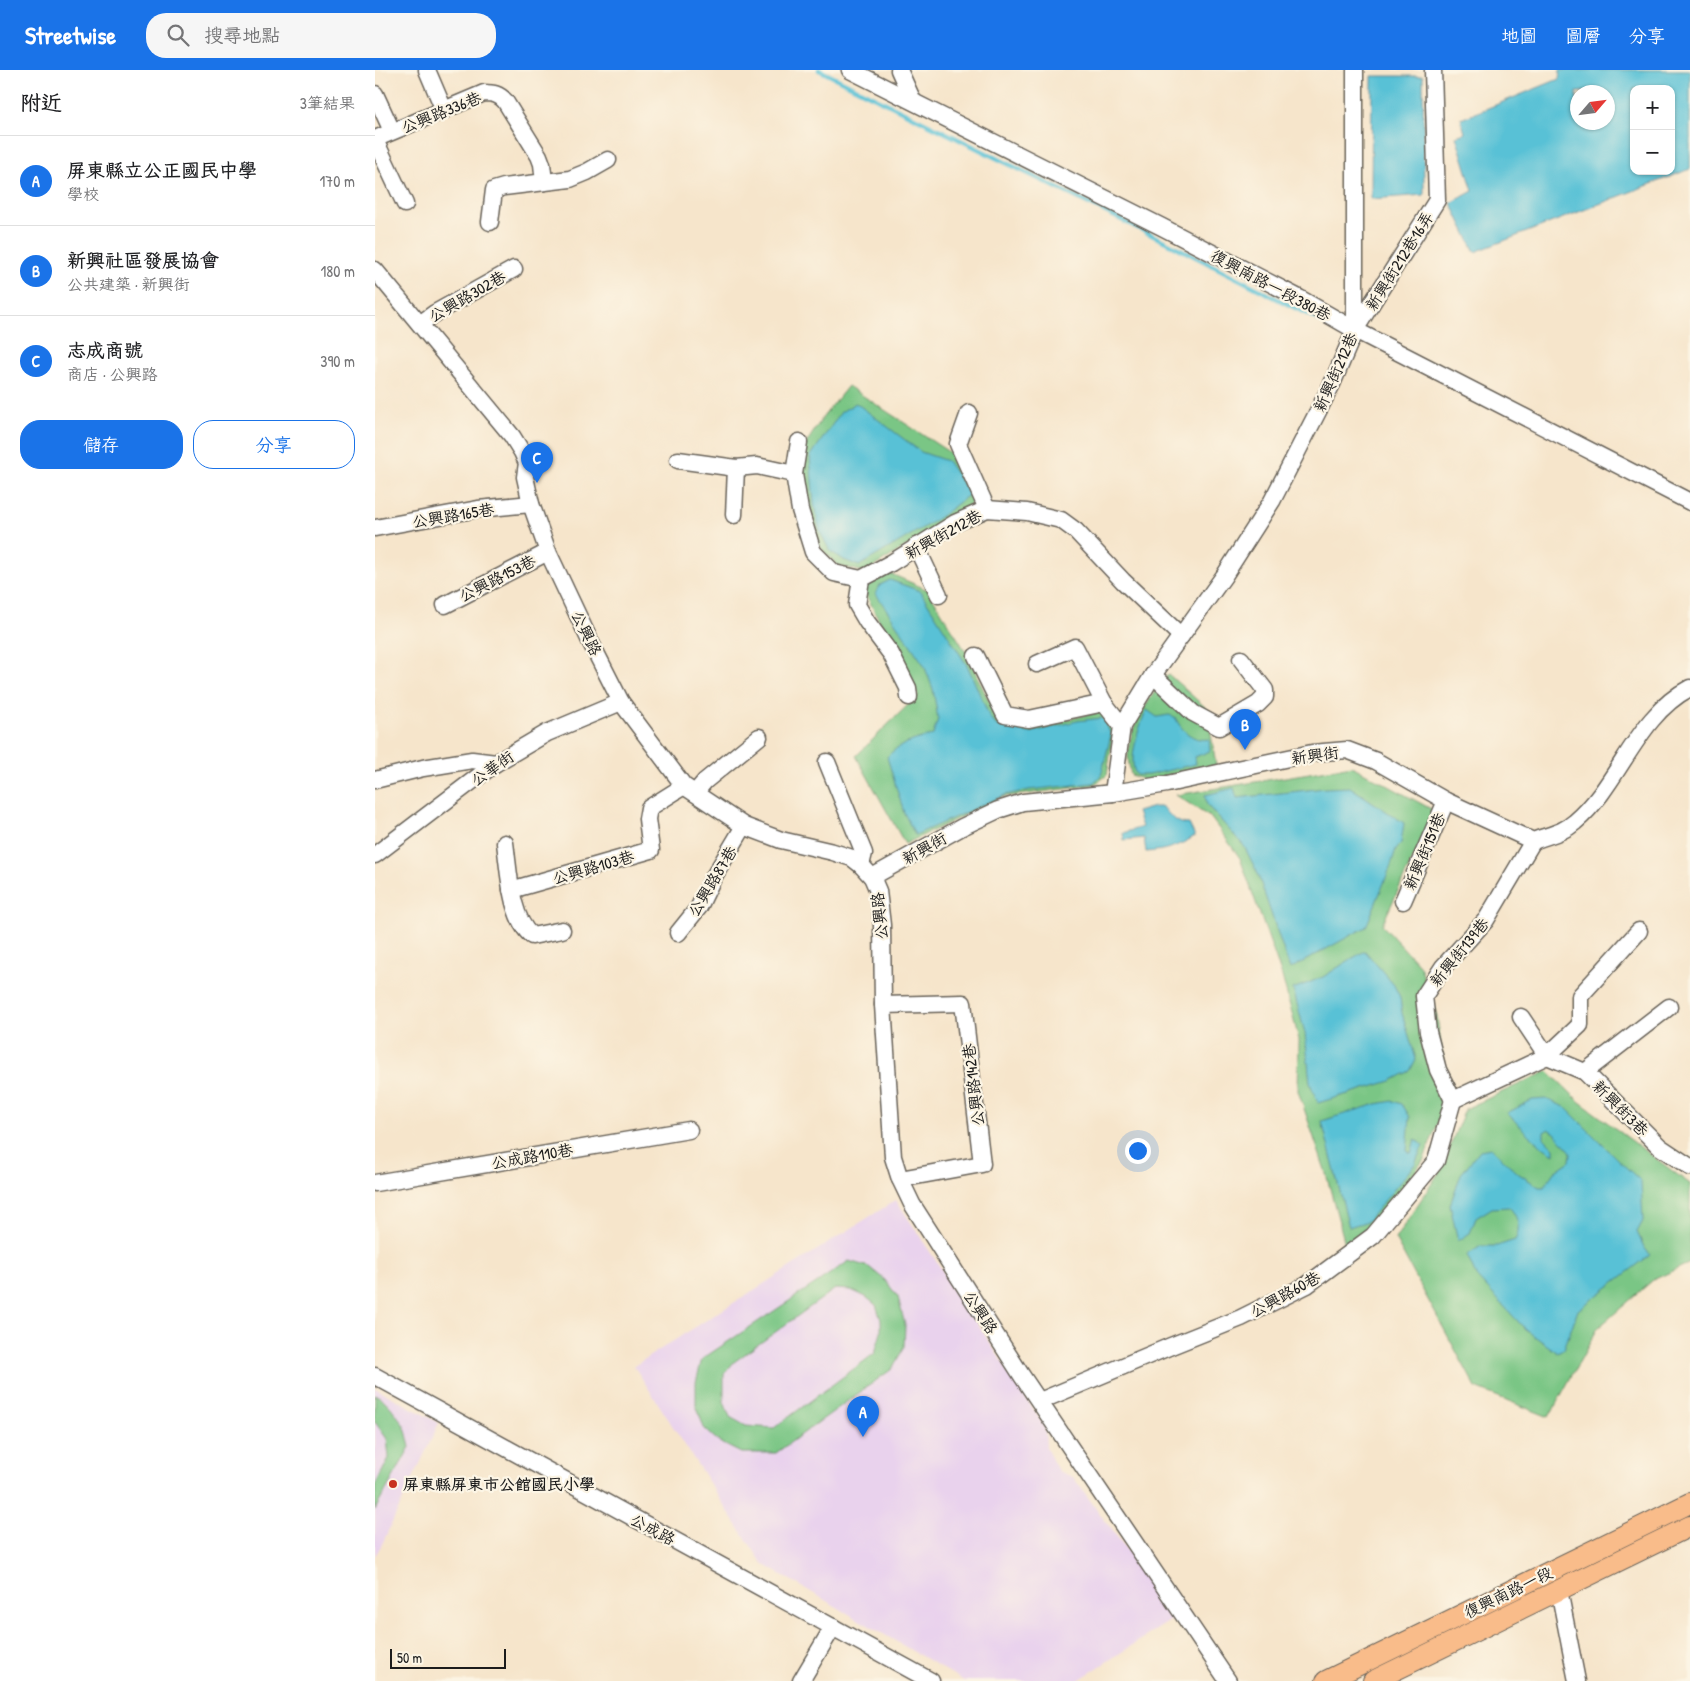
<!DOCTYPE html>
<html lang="zh-TW">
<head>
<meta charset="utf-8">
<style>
  body { margin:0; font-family:"Patrick Hand","LXGW WenKai TC",sans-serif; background:#f6f6f6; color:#202124 }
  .controls { position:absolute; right:15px; top:15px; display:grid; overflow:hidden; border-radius:10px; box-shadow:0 1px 4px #0004 }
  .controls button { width:45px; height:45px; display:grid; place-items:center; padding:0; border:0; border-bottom:1px solid #e0e0e0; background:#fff; color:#202124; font:25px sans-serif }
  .compass { position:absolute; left:1195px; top:15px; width:45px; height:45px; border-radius:50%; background:#fff; box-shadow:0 1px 4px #0004; rotate:62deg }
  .scale { position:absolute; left:15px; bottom:12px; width:116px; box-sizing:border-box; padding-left:5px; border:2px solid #1c1c1c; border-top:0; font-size:14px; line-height:18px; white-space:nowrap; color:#1c1c1c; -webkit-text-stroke:4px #fcf5e5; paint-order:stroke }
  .you { position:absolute; left:762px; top:1080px; width:18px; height:18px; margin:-12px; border:4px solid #fff; border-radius:50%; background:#1a73e8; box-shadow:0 0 0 8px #1a73e833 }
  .badge { display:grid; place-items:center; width:32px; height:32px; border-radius:50%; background:#1a73e8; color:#fff; font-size:16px; font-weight:700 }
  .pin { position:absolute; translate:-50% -41px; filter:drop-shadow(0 1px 2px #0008) }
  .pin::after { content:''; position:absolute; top:26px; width:18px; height:15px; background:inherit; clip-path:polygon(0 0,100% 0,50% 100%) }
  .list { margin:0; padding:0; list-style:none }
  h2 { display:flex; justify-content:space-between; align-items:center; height:65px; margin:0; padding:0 20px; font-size:21px }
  h2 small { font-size:16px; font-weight:400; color:#757577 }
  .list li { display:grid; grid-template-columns:32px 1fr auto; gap:15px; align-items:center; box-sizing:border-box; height:90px; padding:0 20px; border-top:1px solid #e0e0e0 }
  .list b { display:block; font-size:19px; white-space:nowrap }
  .list p { margin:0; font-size:16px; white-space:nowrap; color:#757577 }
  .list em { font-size:16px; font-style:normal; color:#757577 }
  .actions { display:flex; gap:10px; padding:15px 20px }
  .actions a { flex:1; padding:11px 0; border:1px solid #1a73e8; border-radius:20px; text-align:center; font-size:18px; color:#1a73e8 }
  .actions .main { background:#1a73e8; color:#fff }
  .icon { flex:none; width:28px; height:28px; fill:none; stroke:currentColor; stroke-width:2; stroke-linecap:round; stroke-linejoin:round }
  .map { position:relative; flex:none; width:1315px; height:1611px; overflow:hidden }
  header { display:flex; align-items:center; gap:30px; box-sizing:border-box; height:70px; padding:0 25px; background:#1a73e8; color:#fff }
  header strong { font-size:24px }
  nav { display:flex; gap:28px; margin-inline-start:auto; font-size:18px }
  .search { width:350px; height:45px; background:#f6f6f6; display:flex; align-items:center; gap:12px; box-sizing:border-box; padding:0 18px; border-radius:20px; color:#757577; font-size:19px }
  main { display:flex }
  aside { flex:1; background:#fff }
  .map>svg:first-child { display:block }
  .built { fill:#e9d2ed }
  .green { fill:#7ac685; stroke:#4b7150; fill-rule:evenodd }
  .water { fill:#59c1d6; stroke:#3a6e79; fill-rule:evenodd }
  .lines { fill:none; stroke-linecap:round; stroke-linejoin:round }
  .stream { stroke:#59c1d6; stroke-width:4.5 }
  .minor-casing { stroke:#686259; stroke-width:19 }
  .major-casing { stroke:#686259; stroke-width:22 }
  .minor { stroke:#fff; stroke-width:16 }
  .major { stroke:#f9bc8a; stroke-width:20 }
  .poi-dot { fill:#c8321e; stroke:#fcf5e5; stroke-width:2 }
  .labels { text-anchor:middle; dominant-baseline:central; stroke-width:4.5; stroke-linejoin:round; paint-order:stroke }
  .street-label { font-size:16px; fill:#1c1c1c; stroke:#fcf5e5 }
  .poi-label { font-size:16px; font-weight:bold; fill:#1c1c1c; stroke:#fcf5e5; text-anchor:start }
</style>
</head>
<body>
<header>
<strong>Streetwise</strong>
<div class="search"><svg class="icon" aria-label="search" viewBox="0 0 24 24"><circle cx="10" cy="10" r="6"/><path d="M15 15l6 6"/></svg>搜尋地點</div>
<nav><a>地圖</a><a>圖層</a><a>分享</a></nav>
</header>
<main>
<aside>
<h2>附近<small>3筆結果</small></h2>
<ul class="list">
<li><span class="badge">A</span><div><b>屏東縣立公正國民中學</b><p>學校</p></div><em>170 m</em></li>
<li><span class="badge">B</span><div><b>新興社區發展協會</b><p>公共建築 · 新興街</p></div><em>180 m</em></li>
<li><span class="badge">C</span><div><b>志成商號</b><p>商店 · 公興路</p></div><em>390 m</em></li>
</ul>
<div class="actions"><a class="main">儲存</a><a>分享</a></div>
</aside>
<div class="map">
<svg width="1315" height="1611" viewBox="0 0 1315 1611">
  <rect width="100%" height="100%" fill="#fcf5e5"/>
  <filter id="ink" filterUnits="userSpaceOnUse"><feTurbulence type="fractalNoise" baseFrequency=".02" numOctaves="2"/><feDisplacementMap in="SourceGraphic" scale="10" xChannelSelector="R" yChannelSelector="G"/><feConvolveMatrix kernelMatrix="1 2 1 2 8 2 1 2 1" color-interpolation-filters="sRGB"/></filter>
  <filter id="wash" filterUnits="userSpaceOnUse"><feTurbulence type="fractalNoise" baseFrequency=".0096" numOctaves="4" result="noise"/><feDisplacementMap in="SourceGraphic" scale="20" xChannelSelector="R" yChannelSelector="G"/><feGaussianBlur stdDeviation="1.12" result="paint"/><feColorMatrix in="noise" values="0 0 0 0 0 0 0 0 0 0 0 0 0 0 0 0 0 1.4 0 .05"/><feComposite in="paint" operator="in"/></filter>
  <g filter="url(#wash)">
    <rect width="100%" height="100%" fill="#f6e5cb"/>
    <g class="built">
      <path d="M521,1130L670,1357L671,1378L683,1401L698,1407L801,1547L702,1611H589L388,1494L344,1428L259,1296Z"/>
      <path d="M0,1318L64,1353L7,1474L0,1486Z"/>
    </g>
    <g class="green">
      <path d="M473,316L580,386L601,430L562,458L490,502L463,496L442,474L429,433L425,383L448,347Z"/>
      <path d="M514,503L553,520L591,582L623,651L657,657L730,641L739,659L732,705L719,715L628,727L530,774L481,686L543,625L488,519Z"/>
      <path d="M793,604L840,646L835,658L841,695L769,710L756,705C755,699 753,692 753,685C754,656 776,626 793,604Z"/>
      <path d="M977,696L1060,741L1007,855L1045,896L1062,946L1073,1026L1049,1089L1003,1156L970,1174L950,1100L923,1021L924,970L907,906L865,788L836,748L801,725Z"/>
      <path d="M1173,1001L1205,1032L1315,1114V1193L1278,1210L1223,1258L1174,1347L1101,1318L1020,1169L1065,1101L1090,1039Z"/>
      <path d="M474,1191L494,1197L510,1210L523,1227L530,1255L529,1277L517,1299L401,1383H366L344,1372L329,1358L321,1335V1312L327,1289ZM460,1219L476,1220L491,1227L501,1235L506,1250V1262L500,1283L399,1358L371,1356L355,1347L349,1332V1304L359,1292Z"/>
      <path d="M0,1325C10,1327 22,1345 28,1354C32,1360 33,1370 35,1377L0,1440V1416L14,1388L12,1369L0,1352Z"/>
    </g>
    <g class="water">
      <path d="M1185,0H1315V99L1100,182L1076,133L1098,121L1081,66L1090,63L1086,49L1184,9ZM1259,19H1296V101H1259ZM1202,22H1232V52H1202Z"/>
      <path d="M997,6H1048L1049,125L996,129Z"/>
      <path d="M481,333L546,382L572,391L595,424L564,448L484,496L469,490L455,481L445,462L439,435L435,387L466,342Z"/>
      <path d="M515,510L545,521L593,597L615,648L621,655L654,663L702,651L727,648L730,651L736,665L726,706L718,713L654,720L630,725L540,765L529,743L512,687C523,674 542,669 558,665L563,649L558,619L549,595L501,524L505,515Z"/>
      <path d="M772,640L782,647L794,645L800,647C806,660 818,672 834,669L835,681L820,687L821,694L773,705H762C751,695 765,652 772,640Z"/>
      <path d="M975,717L1029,753L1026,773L1021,779L1015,798L991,857L915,899L882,802L869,776L832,735L830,725L859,718L862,728L950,718Z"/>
      <path d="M779,737H788C794,745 803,755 814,754L820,766C805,776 789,781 771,782L769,768L749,770L748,763L767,757L762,742Z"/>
      <path d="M990,881L1019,915L1025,927L1027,943L1041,989L1035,1001L1016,1011L943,1033L935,1013L930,963L918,919L948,907L976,889Z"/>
      <path d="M1171,1029L1190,1037L1242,1089L1266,1111L1268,1151L1262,1162L1269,1177L1275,1185L1203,1240L1189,1279L1183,1283L1151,1260L1101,1206L1092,1185L1106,1176H1122L1140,1170C1146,1159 1143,1146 1134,1137L1117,1138L1101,1148L1095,1163L1083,1171L1075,1135L1086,1104L1105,1080L1116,1078L1144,1104L1164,1117H1169L1179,1102L1195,1091L1196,1082L1180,1063L1174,1059L1169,1062V1068L1179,1078V1084C1160,1074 1147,1058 1132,1043L1157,1030Z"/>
      <path d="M1018,1031L1027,1034L1035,1047L1032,1081L1036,1083L1040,1069L1048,1075L1040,1094L993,1151L974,1157L947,1051L1001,1034Z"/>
    </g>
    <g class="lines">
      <path class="stream" d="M444,0L805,179L973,265"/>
    </g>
  </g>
  <g filter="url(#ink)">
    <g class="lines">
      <defs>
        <g id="minor">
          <path d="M52,0L69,40"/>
          <path d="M475,0L787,157L924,228L980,260L1315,432"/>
          <path d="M524,0L538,31"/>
          <path d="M0,24L17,61"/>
          <path d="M0,69L109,23C118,23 124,24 130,31L164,86L167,94L169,112"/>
          <path d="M0,70L30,134"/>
          <path d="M115,152L119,120L129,117L195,109L212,102L233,90"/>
          <path d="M0,200L137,366L147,382L152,393L150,407L156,434L173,482L215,571L246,632L309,716L369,756L406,770L458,782L477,788L486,795L497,807L503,821L507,855L508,935L518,1087L525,1109L537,1134L647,1306L853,1611"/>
          <path d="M45,254L60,243L139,199"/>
          <path d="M980,260L1062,130L1058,0"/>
          <path d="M594,343L583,374L612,439"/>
          <path d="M424,372L419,404L425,440L438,482L459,503L486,509L516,493L580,453L612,439L652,442L686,450L701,461L748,511L806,566"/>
          <path d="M303,390L361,398L382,396L419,404"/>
          <path d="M359,445L361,398"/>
          <path d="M0,458L103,439L156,434"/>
          <path d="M541,476L564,525"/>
          <path d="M486,509L482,535L492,552L516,584L533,618L534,627"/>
          <path d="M70,535L173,482"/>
          <path d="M601,586L630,645L654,649L729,633L747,656"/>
          <path d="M662,594L700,577L729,633"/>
          <path d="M778,605L818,643L844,657L883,634L890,627V620L866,589"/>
          <path d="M452,692L489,783L486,795"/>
          <path d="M0,710L48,698L97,690L121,693"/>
          <path d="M320,723L330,711L384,667"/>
          <path d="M738,723L747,656L778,605L849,506L897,431L957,314L980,260V0"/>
          <path d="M130,773C134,800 135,848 157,866L187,860"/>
          <path d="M0,785L121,693L172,663L246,632"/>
          <path d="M497,807L587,757L623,740L648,732L738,723L792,714L937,683L972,680L1001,691L1071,731L1158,771C1173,765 1188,763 1200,752C1245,714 1261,646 1315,618"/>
          <path d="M136,820L276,780L272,749L274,738L309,716"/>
          <path d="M1028,831L1071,731"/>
          <path d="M303,863L324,837L338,808L369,756"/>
          <path d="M508,935L588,933L607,1094L525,1109"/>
          <path d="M1146,947L1172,986L1210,1002L1285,1077L1315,1097"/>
          <path d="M1210,1002L1294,937"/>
          <path d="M1078,1030L1063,1000L1053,962L1049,926L1068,897L1111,850L1158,771"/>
          <path d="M1078,1030L1172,986L1205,955V926L1264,861"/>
          <path d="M0,1113L314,1060"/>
          <path d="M0,1306L556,1611"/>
          <path d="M665,1331L796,1276L866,1248L932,1215L998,1166L1061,1091L1078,1030"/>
          <path d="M1184,1520L1202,1611"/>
          <path d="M426,1611L458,1557"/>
        </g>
        <g id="major">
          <path d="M951,1611L1315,1433"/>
          <path d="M998,1611L1315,1456"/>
        </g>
      </defs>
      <use href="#minor" class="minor-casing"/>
      <use href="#major" class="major-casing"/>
      <use href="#minor" class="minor"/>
      <use href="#major" class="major"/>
    </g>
  </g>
  <circle class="poi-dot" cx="18" cy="1414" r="5"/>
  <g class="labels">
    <g class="street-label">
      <text transform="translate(66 42) rotate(-22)">公興路336巷</text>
      <text transform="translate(1024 191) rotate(-58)">新興街212巷16弄</text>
      <text transform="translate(896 215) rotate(28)">復興南路一段380巷</text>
      <text transform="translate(92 226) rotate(-30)">公興路302巷</text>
      <text transform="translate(960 302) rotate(-66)">新興街212巷</text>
      <text transform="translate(78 445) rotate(-9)">公興路165巷</text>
      <text transform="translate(568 464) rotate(-29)">新興街212巷</text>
      <text transform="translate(122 508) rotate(-27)">公興路153巷</text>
      <text transform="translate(212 563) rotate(64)">公興路</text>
      <text transform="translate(940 685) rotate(-8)">新興街</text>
      <text transform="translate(117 698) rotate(-35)">公華街</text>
      <text transform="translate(549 778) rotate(-29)">新興街</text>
      <text transform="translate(1049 781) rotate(-67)">新興街151巷</text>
      <text transform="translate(218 797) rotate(-16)">公興路103巷</text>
      <text transform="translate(337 811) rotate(-59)">公興路87巷</text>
      <text transform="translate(504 846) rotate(-96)">公興路</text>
      <text transform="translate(1084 882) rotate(-51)">新興街139巷</text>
      <text transform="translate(598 1015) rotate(-97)">公興路142巷</text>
      <text transform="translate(1246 1038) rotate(45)">新興街3巷</text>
      <text transform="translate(157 1086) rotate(-10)">公成路110巷</text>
      <text transform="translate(910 1224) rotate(-29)">公興路60巷</text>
      <text transform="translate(606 1242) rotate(57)">公興路</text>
      <text transform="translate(278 1459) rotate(28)">公成路</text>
      <text transform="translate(1133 1522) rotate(-26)">復興南路一段</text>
    </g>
    <g class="poi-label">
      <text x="28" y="1414">屏東縣屏東市公館國民小學</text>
    </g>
  </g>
</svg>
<div class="controls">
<button>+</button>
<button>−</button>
</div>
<svg class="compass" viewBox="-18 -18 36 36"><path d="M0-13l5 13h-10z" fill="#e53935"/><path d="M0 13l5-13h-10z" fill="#757577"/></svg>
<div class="scale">50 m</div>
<div class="you"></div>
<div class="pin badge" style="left:488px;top:1367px">A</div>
<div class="pin badge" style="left:870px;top:680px">B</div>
<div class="pin badge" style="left:162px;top:413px">C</div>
</div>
</main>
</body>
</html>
